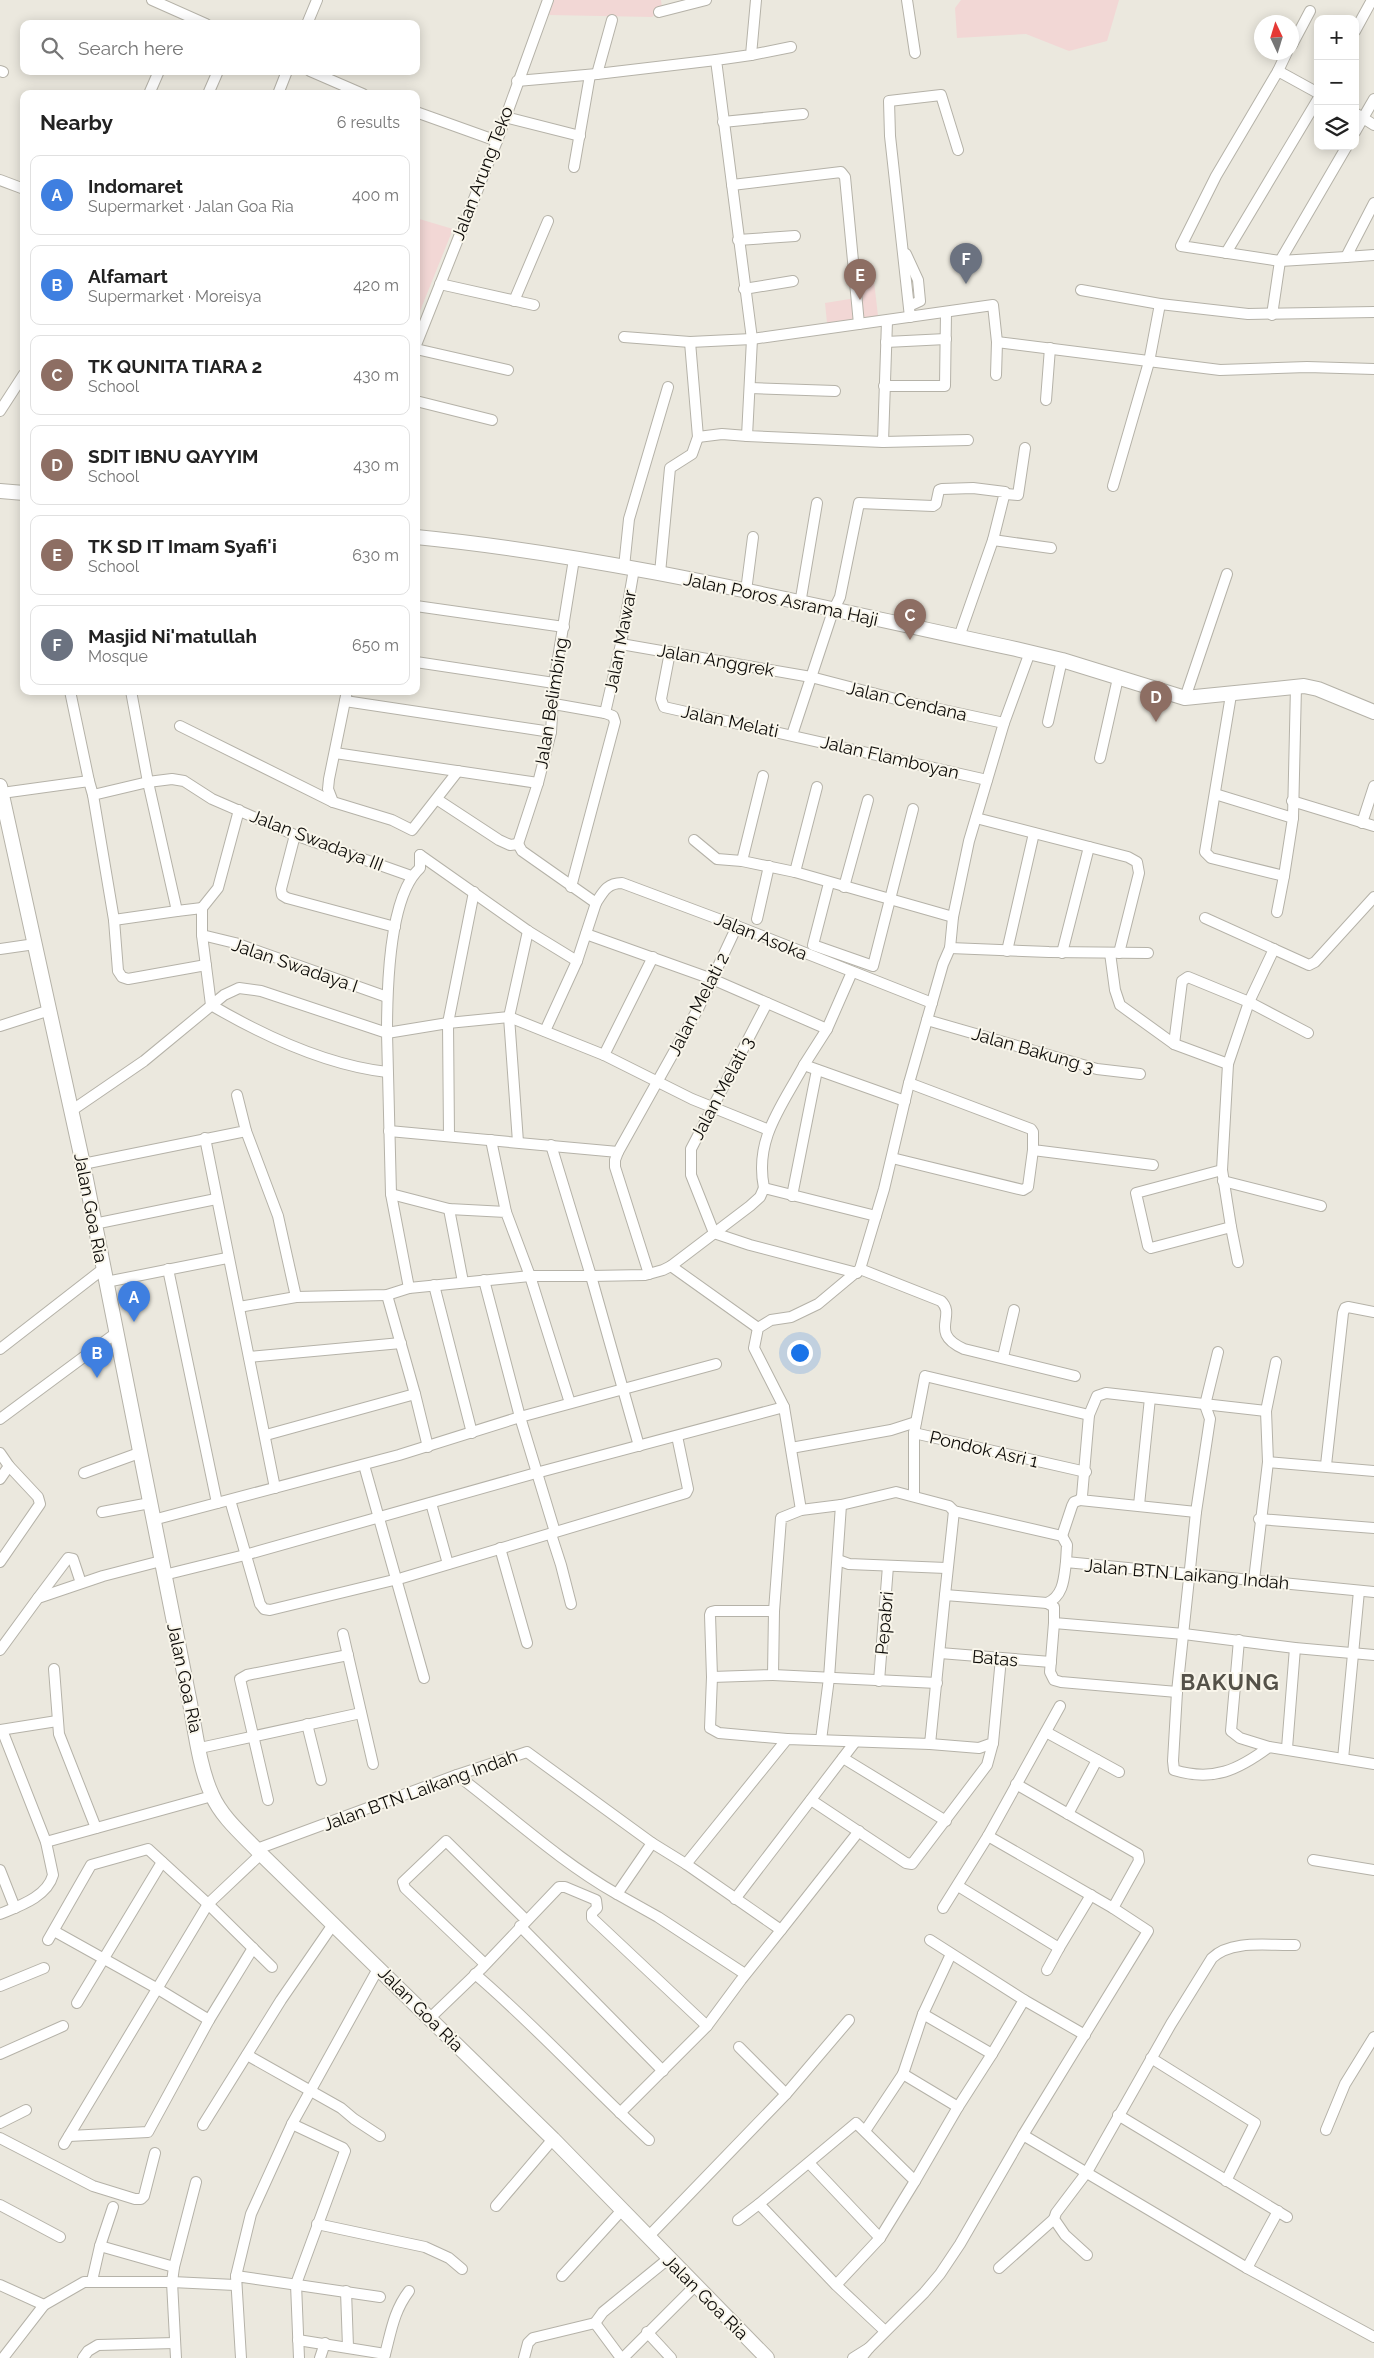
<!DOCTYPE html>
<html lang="en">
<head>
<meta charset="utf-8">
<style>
  body { margin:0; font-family:Raleway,sans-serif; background:#f6f6f6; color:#222 }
  .controls { position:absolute; right:15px; top:15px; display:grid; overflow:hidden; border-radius:10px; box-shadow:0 2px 12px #0003 }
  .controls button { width:45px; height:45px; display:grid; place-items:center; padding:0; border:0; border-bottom:1px solid #e0e0e0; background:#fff; color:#222; font:25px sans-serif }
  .compass { position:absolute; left:1254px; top:15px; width:45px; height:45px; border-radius:50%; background:#fff; box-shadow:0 2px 12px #0003; rotate:356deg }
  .you { position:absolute; left:799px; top:1352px; width:18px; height:18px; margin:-12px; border:4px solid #fff; border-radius:50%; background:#1a73e8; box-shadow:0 0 0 8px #1a73e833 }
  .badge { display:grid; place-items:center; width:32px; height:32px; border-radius:50%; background:#a24cba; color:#fff; font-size:16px; font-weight:700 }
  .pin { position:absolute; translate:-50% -41px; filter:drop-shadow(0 1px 2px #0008) }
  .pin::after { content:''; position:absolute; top:26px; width:18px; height:15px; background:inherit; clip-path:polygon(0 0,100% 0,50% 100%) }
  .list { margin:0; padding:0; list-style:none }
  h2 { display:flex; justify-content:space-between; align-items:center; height:65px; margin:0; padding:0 20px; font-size:21px }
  h2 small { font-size:16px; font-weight:400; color:#767676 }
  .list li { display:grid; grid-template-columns:32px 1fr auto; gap:15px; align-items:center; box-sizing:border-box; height:80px; margin:0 10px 10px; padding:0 10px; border:1px solid #e0e0e0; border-radius:10px }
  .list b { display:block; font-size:19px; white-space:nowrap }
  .list p { margin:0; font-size:16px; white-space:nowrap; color:#767676 }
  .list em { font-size:16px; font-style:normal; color:#767676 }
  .icon { flex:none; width:28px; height:28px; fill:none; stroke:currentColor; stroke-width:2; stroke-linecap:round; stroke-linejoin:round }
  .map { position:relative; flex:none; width:1374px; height:2358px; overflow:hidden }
  .search { position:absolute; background:#fff; box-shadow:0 2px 12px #0003; left:20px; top:20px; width:400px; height:55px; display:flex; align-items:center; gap:12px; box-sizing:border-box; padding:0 18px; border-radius:10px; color:#767676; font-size:19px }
  .panel { position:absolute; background:#fff; box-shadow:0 2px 12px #0003; left:20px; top:90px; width:400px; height:605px; border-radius:10px }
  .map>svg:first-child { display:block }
  .education { fill:#f2d7d5 }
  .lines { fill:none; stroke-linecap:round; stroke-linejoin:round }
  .street-casing { stroke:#b5b2a8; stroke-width:12 }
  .secondary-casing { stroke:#b5b2a8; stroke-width:16 }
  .street { stroke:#fff; stroke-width:10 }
  .secondary { stroke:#fff; stroke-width:14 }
  .labels { text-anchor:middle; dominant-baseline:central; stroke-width:4; stroke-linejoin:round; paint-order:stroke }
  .street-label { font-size:18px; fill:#0d0b08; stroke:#f9f6eb }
  .district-label { font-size:22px; font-weight:bold; letter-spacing:1px; fill:#555249; stroke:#f9f6eb }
</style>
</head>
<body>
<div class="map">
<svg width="1374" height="2358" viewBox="0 0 1374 2358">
  <rect width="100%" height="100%" fill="#ebe8de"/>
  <g class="education">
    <path d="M554,0H661L662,8L652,17L549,15Z"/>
    <path d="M961,0H1119L1107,41L1069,51L1026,34L957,38L955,8Z"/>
    <path d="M416,218L453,229L416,321Z"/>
    <path d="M874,281L878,316L827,323L825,303L862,297L861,282Z"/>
  </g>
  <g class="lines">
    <defs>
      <g id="street">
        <path d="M152,0L206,24"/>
        <path d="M756,0L751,55L716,60L752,339L747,436L883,442L887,321"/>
        <path d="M907,0L915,53"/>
        <path d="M659,12L706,0"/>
        <path d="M307,24L317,0"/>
        <path d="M1355,31L1372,0"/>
        <path d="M1292,45L1310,11"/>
        <path d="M751,55L791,47"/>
        <path d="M0,71L3,72"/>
        <path d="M310,71L363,94"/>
        <path d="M1278,71L1287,52"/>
        <path d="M597,74L612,20"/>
        <path d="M517,81L597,74L716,60"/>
        <path d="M1318,93L1278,71L1216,176L1181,246L1280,261L1346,257"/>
        <path d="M149,94L159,71"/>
        <path d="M208,94L218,71"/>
        <path d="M278,94L287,71"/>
        <path d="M416,112L497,141"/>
        <path d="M1355,113L1363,118L1374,99"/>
        <path d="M505,117L580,136"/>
        <path d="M723,122L803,114"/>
        <path d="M1355,132L1363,118L1374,125"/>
        <path d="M574,167L590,75"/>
        <path d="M0,180L24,189"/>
        <path d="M732,185L841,172L845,177L859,324"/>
        <path d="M1374,203L1346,257L1374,255"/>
        <path d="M738,240L795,236"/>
        <path d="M1226,253L1318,99"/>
        <path d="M906,254L918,280L920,301L909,306"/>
        <path d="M440,284L534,305"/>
        <path d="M744,289L793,281"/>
        <path d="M1081,290L1160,304L1248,314L1374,312"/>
        <path d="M514,301L548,221"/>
        <path d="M1272,315L1280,261L1347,146"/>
        <path d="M910,317L890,136L889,101L941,95L958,150"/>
        <path d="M624,337L690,342L752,339L993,305L997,342L996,375"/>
        <path d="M886,342L946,339"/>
        <path d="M997,342L1220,370L1307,367L1374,369"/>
        <path d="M416,345L497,141L548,0"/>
        <path d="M416,349L508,370"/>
        <path d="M884,386H945L946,312"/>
        <path d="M750,388L835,391"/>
        <path d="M1046,400L1050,348"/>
        <path d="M416,401L492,420"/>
        <path d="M0,411L24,374"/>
        <path d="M698,437L722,434L747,436"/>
        <path d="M883,442L968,440"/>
        <path d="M1113,486L1149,362L1160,304"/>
        <path d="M1006,494L1018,495L1025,448"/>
        <path d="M993,540L1051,548"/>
        <path d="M624,567L629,519L668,387"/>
        <path d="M660,573L670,468L692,454L698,437L690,342"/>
        <path d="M746,591L753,537"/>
        <path d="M800,604L817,503"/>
        <path d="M416,606L564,627"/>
        <path d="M621,644L811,677L911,703L1004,723"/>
        <path d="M670,652L661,699L664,707L987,780"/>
        <path d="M1030,652L1004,723L969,841L953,917L950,948L943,964L909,1083L884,1189L860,1269L818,1304L791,1317L771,1320L758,1328L754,1348L784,1407L801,1510L841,1505L896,1492L949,1506L954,1511L1062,1536L1067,1545L1066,1562"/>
        <path d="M416,662L554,683"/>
        <path d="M70,691L89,781"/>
        <path d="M131,691L148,782L177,911L202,908"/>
        <path d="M1231,695L1205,852L1211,858L1284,876L1293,818L1296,686"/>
        <path d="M1185,698L1227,574"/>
        <path d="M345,701L551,732"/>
        <path d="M554,704L605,713L613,716L615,722L571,887"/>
        <path d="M605,713L621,644L634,569"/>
        <path d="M1048,722L1062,660"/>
        <path d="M180,726L333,802L392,820L412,830L458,771"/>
        <path d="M792,735L833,611L840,597L859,503L933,506L936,504L939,490L942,489L973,488L1005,492L993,540L959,637"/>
        <path d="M335,753L538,783"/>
        <path d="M1100,758L1118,678"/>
        <path d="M763,776L742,861L795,872L953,917"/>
        <path d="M2,793L89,781L93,795L148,782L172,779L184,781L212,799L295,835L411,876"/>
        <path d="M1215,794L1293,818"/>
        <path d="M93,795L114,920L177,911"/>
        <path d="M438,800L499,840L510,845L518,844"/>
        <path d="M1292,801L1374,826"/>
        <path d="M333,802L328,789L329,779L347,691"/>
        <path d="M976,818L1128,857L1137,862L1139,873L1119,953"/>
        <path d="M1362,823L1374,786"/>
        <path d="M295,835L281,889L282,895L287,898L395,927"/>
        <path d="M694,840L717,859L742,861"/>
        <path d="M518,844L538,783L551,732L554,683L574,559"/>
        <path d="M518,844L522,851L596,903L577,961L545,1031"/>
        <path d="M420,855V868C388,897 387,992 387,1033L448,1023L509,1017L604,1055L692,1099L769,1130"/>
        <path d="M420,855L528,931L577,961"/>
        <path d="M795,872L817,787"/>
        <path d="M829,883L813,945L873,966L913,809"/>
        <path d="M844,887L868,800"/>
        <path d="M596,903C603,892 607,883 622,883L737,926L932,1003"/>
        <path d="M202,908V935L211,1005C264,1036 325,1065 387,1072"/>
        <path d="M202,908L218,888L239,810"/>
        <path d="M1277,912L1284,876"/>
        <path d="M1205,918L1309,965L1315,962L1374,897"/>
        <path d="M757,919L769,866"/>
        <path d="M114,920L118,971L122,977L128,979L206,965"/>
        <path d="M586,934L712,979L827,1029L804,1065L905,1101"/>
        <path d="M202,935L235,943L387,997"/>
        <path d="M950,948L1049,952L1148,953"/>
        <path d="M0,949L35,944"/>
        <path d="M1007,951L1034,833"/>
        <path d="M1062,953L1089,847"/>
        <path d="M1110,953L1115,990L1120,1005L1174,1044L1228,1064"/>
        <path d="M767,1003L691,1149V1175L714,1233L750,1245L857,1273"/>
        <path d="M927,1020L1097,1069L1140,1074"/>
        <path d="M0,1026L50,1010"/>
        <path d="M827,1029L852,972"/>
        <path d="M1174,1044L1182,981L1188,977L1249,1002L1308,1033"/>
        <path d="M604,1055L653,957"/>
        <path d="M909,1083L1031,1129L1033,1132V1150L1153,1165"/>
        <path d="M71,1111L144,1061L224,995L239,988L261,991L387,1033L391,1194L409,1288L530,1276H591L639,1446"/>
        <path d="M246,1131L278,1216L296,1297"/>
        <path d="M389,1131L618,1152L699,1007L737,926"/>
        <path d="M449,1136L448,1023L474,892"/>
        <path d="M205,1138L275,1488"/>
        <path d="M491,1140L506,1212"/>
        <path d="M518,1142L509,1017L528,931"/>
        <path d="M551,1145L591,1276L645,1275L663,1270L671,1266L750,1206L760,1197L764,1188L876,1216"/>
        <path d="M618,1152L615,1160V1167L649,1274"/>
        <path d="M892,1158L1023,1190L1028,1187L1033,1150"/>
        <path d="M83,1164L246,1131L237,1095"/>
        <path d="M1222,1170L1136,1193L1148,1246L1151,1248L1231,1227L1222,1170L1228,1064L1249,1002L1274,949"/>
        <path d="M1223,1181L1321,1206"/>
        <path d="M764,1188C754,1139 782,1106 804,1065"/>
        <path d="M391,1194L449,1209L506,1212L530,1276L570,1403"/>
        <path d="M792,1196L817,1070"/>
        <path d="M449,1209L463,1282"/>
        <path d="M94,1224L216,1199"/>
        <path d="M1231,1227L1238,1262"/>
        <path d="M671,1266L758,1328"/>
        <path d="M168,1269L217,1503"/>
        <path d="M860,1269L941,1301C957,1316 928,1333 964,1349L1075,1376"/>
        <path d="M484,1280L520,1417L555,1532"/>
        <path d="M106,1282L227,1258"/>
        <path d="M434,1285L472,1433"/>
        <path d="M387,1295L415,1394"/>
        <path d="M239,1307L296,1297L387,1295L409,1288"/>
        <path d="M0,1349L103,1269"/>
        <path d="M1218,1352L1205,1405L1210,1419L1196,1512L1177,1692L1173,1761L1174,1770C1213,1782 1238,1770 1269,1747L1374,1764"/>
        <path d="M249,1357L401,1343"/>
        <path d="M1003,1357L1014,1310"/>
        <path d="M1089,1415L1082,1496L1080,1500L1196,1512"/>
        <path d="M0,1419L116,1333"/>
        <path d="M914,1433L1086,1472"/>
        <path d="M266,1435L415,1394L428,1447"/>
        <path d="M791,1448L891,1430L916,1422"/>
        <path d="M0,1453L9,1466L0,1479"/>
        <path d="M1268,1462L1374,1471"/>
        <path d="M364,1465L424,1678"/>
        <path d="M1326,1465L1343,1313L1345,1308L1348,1307L1374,1312"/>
        <path d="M84,1473L139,1453"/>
        <path d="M914,1496V1433L925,1376L1089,1415L1097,1396L1106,1393L1266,1411"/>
        <path d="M230,1500L260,1604L264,1609L270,1610L402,1578L686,1493L688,1489L677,1436"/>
        <path d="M431,1503L448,1564"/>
        <path d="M1139,1505L1150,1398"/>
        <path d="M102,1512L150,1503"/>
        <path d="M1259,1519L1374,1528"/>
        <path d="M153,1520L399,1455L520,1417L716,1364"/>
        <path d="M551,1534L561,1565L571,1604"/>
        <path d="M1062,1536L1072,1506L1074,1502L1080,1500"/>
        <path d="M500,1548L527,1643"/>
        <path d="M838,1560L849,1564L946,1568"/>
        <path d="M0,1562L40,1504L38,1497L9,1466"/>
        <path d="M164,1575L245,1555L536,1473L784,1407"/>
        <path d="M1254,1580L1268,1462L1266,1411L1276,1362"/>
        <path d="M945,1595L954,1511"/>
        <path d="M38,1598L68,1558L73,1559L81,1583"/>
        <path d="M1047,1603L1054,1607V1623L1184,1634L1295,1648L1374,1655"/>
        <path d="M1054,1623L1050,1672L1054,1680L1061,1682L1177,1692"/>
        <path d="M343,1634L373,1764"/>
        <path d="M1239,1640L1231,1731L1240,1738L1269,1747"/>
        <path d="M0,1650L38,1598L103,1576L161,1561"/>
        <path d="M940,1653L1051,1662"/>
        <path d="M54,1669L59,1734L96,1828"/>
        <path d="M773,1675L937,1683"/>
        <path d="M712,1677L773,1675L774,1611"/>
        <path d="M879,1681L888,1566"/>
        <path d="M307,1724L321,1780"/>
        <path d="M0,1730L57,1721"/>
        <path d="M1046,1732L1119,1772"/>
        <path d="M787,1739L719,1733L710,1728L712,1677L710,1615L711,1612L715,1611H774L781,1518L801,1510"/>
        <path d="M821,1740L829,1678L841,1505"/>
        <path d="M930,1744L979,1748L993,1743L1001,1658"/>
        <path d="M200,1748L361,1713"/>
        <path d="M1287,1748L1295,1648"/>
        <path d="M843,1758L946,1821"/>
        <path d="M1343,1759L1359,1591"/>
        <path d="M457,1775C510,1815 559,1861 617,1894"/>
        <path d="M268,1800L240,1679L247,1675L348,1655"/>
        <path d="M811,1800L906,1863L912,1864L987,1765L993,1743"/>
        <path d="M1068,1814L1097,1760"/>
        <path d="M988,1836L1113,1908"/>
        <path d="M46,1842L212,1796"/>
        <path d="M652,1843L617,1894L658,1917L745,1974"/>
        <path d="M257,1849L457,1775L527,1752L652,1843L686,1864L787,1739L930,1744L945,1595L1047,1603C1064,1596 1064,1577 1066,1562L1374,1592"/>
        <path d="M1313,1860L1374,1870"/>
        <path d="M686,1864L781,1930L741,1980L707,2026"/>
        <path d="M0,1870L15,1908"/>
        <path d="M958,1886L1059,1948L1091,1895"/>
        <path d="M735,1899L855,1742"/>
        <path d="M943,1908L988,1836L1060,1706"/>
        <path d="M0,1914C19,1906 47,1897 53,1875L46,1842L2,1730"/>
        <path d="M520,1926L663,2071"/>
        <path d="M781,1930L859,1831"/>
        <path d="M54,1931L158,1989L209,2020"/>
        <path d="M48,1940L91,1865L148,1849L208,1904L272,1967"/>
        <path d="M930,1940L1024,2000L992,2054"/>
        <path d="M485,1964L405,1888L403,1882L446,1841L526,1920"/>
        <path d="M1047,1970L1059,1948"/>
        <path d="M475,1974C536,2026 590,2086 649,2140"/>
        <path d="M0,1986L44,1968"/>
        <path d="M1024,2000L1085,2035"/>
        <path d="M77,2003L162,1862"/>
        <path d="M923,2014L951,1954"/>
        <path d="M430,2018L481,1969L559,1887H565L596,1900L597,1908L592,1913V1918L707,2026L620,2113"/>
        <path d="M739,2047L786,2094L849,2020"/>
        <path d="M0,2054L63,2026"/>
        <path d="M247,2055L341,2108L354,2119L380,2136"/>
        <path d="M1151,2058L1255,2123L1226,2181"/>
        <path d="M903,2074L923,2014L992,2054L958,2107"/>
        <path d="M1118,2115L1287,2217"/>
        <path d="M0,2123L26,2110"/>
        <path d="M292,2124L343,2148L345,2151L296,2284L299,2358"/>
        <path d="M203,2125L281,2000L334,1923"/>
        <path d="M1326,2130L1345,2084L1374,2037"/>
        <path d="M865,2131L903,2074L958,2107L915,2181"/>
        <path d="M1023,2135L1247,2268L1374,2337"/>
        <path d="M69,2136L148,2132L209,2020L253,1948"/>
        <path d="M0,2138L93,2186L135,2199H141L144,2196L155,2153"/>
        <path d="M64,2144L208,1904L261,1854"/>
        <path d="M809,2163L880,2238"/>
        <path d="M0,2205L60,2237"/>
        <path d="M496,2206L553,2139"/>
        <path d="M738,2220L759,2204"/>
        <path d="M317,2224L425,2247L449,2258L462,2269"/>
        <path d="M648,2237L786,2094"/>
        <path d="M100,2246L174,2267"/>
        <path d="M1087,2255L1065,2235L1054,2219L1056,2213L1087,2172L1171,2024L1212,1958C1232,1939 1269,1946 1295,1945"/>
        <path d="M999,2268L1054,2219"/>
        <path d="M1247,2268L1278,2211"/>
        <path d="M236,2276L251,2214L292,2124L379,1967"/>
        <path d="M562,2276L622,2210"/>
        <path d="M92,2281L100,2246L113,2207"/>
        <path d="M0,2285L44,2305"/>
        <path d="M836,2285L880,2238L915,2181L856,2123L759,2204L836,2285L885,2331"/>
        <path d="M346,2291L348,2347"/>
        <path d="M595,2323L603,2312L668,2259"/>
        <path d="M647,2332L671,2358"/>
        <path d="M298,2340L385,2354"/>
        <path d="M869,2348L924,2293L940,2274L960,2244L1023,2135L1148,1931L1113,1908L1139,1861L1138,1854L1016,1784"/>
        <path d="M3,2358L44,2305L84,2282H172L235,2285"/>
        <path d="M83,2358L88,2351L98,2345L175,2343"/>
        <path d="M176,2358L172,2282L174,2267L196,2182"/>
        <path d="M241,2358L236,2276L380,2297"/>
        <path d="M320,2358L325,2343"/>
        <path d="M384,2358C391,2333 393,2312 409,2291"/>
        <path d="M524,2358L528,2343L533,2338L595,2323L621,2358"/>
        <path d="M623,2358L695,2286"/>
        <path d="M853,2358L869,2348L861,2358"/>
      </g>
      <g id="secondary">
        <path d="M0,491L24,493"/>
        <path d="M416,537C619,557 817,607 1016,649L1062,660L1185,698L1304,686L1318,689L1374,712"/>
        <path d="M0,786L83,1164L189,1698C195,1728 199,1767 212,1795C222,1818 244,1836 261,1854L553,2139L767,2358"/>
      </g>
    </defs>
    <use href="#street" class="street-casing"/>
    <use href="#secondary" class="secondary-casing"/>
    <use href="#street" class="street"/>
    <use href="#secondary" class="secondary"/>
  </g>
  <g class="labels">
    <g class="street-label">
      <text transform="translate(482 173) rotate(-69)">Jalan Arung Teko</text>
      <text transform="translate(781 599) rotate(12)">Jalan Poros Asrama Haji</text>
      <text transform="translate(620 641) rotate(-79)">Jalan Mawar</text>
      <text transform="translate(716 660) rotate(10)">Jalan Anggrek</text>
      <text transform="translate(907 701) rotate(13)">Jalan Cendana</text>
      <text transform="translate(551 703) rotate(-81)">Jalan Belimbing</text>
      <text transform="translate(730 721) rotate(12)">Jalan Melati</text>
      <text transform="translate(890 757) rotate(13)">Jalan Flamboyan</text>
      <text transform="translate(317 840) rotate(21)">Jalan Swadaya III</text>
      <text transform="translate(761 936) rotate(22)">Jalan Asoka</text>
      <text transform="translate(295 965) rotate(19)">Jalan Swadaya I</text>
      <text transform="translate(698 1004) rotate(-63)">Jalan Melati 2</text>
      <text transform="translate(1033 1050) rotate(16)">Jalan Bakung 3</text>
      <text transform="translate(722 1088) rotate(-62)">Jalan Melati 3</text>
      <text transform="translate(91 1208) rotate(79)">Jalan Goa Ria</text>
      <text transform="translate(984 1449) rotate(13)">Pondok Asri 1</text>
      <text transform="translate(1187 1574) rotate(5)">Jalan BTN Laikang Indah</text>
      <text transform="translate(884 1623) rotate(-85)">Pepabri</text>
      <text transform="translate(995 1658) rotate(5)">Batas</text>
      <text transform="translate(185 1678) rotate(78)">Jalan Goa Ria</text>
      <text transform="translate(420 1790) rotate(-20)">Jalan BTN Laikang Indah</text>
      <text transform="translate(421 2009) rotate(45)">Jalan Goa Ria</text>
      <text transform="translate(706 2297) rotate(45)">Jalan Goa Ria</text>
    </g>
    <g class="district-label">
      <text x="1230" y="1682">BAKUNG</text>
    </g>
  </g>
</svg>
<div class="controls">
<button>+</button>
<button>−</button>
<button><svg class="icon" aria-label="layers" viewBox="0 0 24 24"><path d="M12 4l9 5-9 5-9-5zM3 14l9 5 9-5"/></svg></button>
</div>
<svg class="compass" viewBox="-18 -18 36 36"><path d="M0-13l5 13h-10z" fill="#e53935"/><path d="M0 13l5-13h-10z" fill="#767676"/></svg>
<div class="you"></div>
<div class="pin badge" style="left:134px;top:1322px;background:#3f7fe0">A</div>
<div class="pin badge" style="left:97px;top:1378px;background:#3f7fe0">B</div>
<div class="pin badge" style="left:910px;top:640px;background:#8d6e63">C</div>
<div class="pin badge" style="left:1156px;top:722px;background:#8d6e63">D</div>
<div class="pin badge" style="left:860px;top:300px;background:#8d6e63">E</div>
<div class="pin badge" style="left:966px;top:284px;background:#6b7280">F</div>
<div class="search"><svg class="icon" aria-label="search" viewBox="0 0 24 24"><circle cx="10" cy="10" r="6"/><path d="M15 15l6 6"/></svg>Search here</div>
<section class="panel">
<h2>Nearby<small>6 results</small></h2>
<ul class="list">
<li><span class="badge" style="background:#3f7fe0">A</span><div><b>Indomaret</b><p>Supermarket · Jalan Goa Ria</p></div><em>400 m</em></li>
<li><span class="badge" style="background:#3f7fe0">B</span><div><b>Alfamart</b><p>Supermarket · Moreisya</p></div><em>420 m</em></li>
<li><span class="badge" style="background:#8d6e63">C</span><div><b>TK QUNITA TIARA 2</b><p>School</p></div><em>430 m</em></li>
<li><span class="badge" style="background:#8d6e63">D</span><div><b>SDIT IBNU QAYYIM</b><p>School</p></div><em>430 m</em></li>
<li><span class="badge" style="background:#8d6e63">E</span><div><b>TK SD IT Imam Syafi'i</b><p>School</p></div><em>630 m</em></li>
<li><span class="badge" style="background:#6b7280">F</span><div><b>Masjid Ni'matullah</b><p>Mosque</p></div><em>650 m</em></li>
</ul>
</section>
</div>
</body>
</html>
